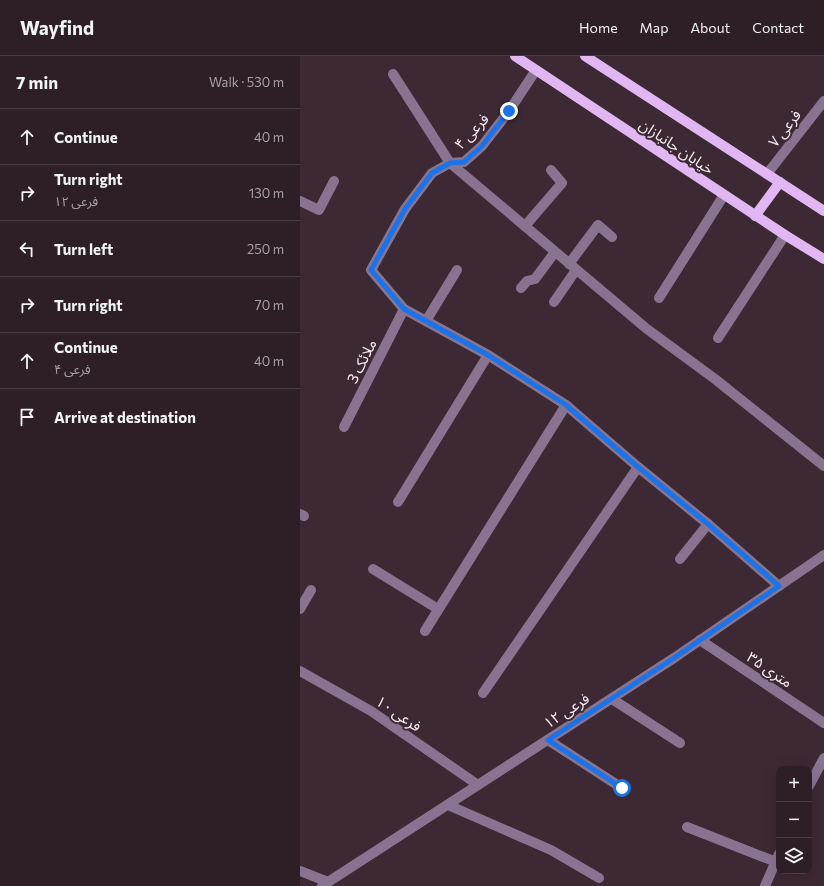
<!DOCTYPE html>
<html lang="en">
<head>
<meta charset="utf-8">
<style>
  body { margin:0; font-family:Commissioner,"Noto Sans Arabic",sans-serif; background:#3a2c32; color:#f1f3f6 }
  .controls { position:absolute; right:12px; bottom:12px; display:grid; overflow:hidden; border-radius:8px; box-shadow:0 4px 16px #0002 }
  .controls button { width:36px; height:36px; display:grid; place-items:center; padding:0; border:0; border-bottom:1px solid #493d43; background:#2e1f26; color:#f1f3f6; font:20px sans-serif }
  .stop { position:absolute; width:12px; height:12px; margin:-9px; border:3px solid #1a73e8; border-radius:50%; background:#fff }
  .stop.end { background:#1a73e8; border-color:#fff; box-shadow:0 1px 4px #0008 }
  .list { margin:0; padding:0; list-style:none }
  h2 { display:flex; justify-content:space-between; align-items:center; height:52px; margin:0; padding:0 16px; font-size:17px }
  h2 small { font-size:13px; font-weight:400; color:#a7a2a7 }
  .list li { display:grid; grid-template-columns:26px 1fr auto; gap:12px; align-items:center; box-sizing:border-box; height:56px; padding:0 16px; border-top:1px solid #493d43 }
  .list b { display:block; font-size:15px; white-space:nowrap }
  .list p { margin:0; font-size:13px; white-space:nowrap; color:#a7a2a7 }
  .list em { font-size:13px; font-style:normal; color:#a7a2a7 }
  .icon { flex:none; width:22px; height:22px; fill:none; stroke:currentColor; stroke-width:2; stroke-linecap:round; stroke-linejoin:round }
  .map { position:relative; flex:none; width:524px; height:830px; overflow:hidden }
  header { display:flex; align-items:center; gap:24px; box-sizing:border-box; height:56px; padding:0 20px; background:#2e1f26; border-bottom:1px solid #493d43 }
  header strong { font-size:19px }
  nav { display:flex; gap:22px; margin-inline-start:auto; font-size:14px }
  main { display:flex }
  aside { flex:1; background:#2e1f26 }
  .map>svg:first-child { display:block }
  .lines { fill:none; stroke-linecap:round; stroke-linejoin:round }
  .minor { stroke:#887490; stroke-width:10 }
  .major { stroke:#e0b7f2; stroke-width:10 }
  .route { stroke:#1a73e8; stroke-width:5 }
  .labels { text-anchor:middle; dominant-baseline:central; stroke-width:4; stroke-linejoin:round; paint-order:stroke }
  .street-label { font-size:15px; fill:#fceef4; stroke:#3d2933 }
</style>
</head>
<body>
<header>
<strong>Wayfind</strong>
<nav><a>Home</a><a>Map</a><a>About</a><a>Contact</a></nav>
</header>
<main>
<aside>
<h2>7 min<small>Walk · 530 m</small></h2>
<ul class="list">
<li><svg class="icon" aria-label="ahead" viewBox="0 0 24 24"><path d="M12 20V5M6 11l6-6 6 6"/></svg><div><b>Continue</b></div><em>40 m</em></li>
<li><svg class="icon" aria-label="right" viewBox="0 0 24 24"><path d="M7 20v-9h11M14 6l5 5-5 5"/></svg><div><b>Turn right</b><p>فرعی ۱۲</p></div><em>130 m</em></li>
<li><svg class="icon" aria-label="left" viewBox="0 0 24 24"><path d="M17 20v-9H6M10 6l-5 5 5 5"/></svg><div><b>Turn left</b></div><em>250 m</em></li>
<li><svg class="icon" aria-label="right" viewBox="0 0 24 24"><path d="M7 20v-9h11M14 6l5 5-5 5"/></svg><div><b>Turn right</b></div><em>70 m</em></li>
<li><svg class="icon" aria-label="ahead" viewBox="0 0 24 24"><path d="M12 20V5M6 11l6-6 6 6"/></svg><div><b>Continue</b><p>فرعی ۴</p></div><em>40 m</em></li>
<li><svg class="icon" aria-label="arrive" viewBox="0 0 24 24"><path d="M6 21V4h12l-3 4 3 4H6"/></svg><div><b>Arrive at destination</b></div></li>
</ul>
</aside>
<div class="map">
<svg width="524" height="830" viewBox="0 0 524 830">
  <rect width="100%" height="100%" fill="#3d2933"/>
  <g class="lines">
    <g class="minor">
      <path d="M236,14L209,55L182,90L164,106L150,107L132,117L105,153L71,214L104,253L188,299L266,349L338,411L408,468L479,530"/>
      <path d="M93,18L150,107L347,273L415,323L524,410"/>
      <path d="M467,118L524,45"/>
      <path d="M0,145L19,154L34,125"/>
      <path d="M225,170L262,127L251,114"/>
      <path d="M269,208L298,169L312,181"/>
      <path d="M221,232L227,225L235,223L255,196"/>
      <path d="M359,242L424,139"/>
      <path d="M254,246L276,214"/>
      <path d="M126,265L157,214"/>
      <path d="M418,282L485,179"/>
      <path d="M44,371L104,253"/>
      <path d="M98,446L188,299"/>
      <path d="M0,458L4,460"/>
      <path d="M380,503L408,468"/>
      <path d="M73,513L138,553"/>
      <path d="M0,553L11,534"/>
      <path d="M125,575L266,349"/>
      <path d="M400,584L524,667"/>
      <path d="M0,615L71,655L178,729"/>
      <path d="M183,637L338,411"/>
      <path d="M312,643L380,687"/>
      <path d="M248,684L322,732"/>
      <path d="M509,730L524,702"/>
      <path d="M148,749L251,794L299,822"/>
      <path d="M387,771L476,806"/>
      <path d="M0,815L28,826"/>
      <path d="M22,830L374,602L524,499"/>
      <path d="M465,830L479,798"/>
    </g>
    <g class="major">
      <path d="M215,0L485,179L524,203"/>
      <path d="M285,0L524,155"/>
      <path d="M455,160L480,126"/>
    </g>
  </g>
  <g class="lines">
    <path class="route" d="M209,55L182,90L164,106L150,107L132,117L105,153L71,214L104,253L188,299L266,349L338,411L408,468L479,530L374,602L248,684L322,732"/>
  </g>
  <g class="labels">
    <g class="street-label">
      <text transform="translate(484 72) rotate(-52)">فرعی ۷</text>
      <text transform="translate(171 75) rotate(-47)">فرعی ۴</text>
      <text transform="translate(377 90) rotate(34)">خیابان جانبازان</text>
      <text transform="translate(61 305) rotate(-63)">ملائک 3</text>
      <text transform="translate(470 613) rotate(34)">۳۵ متری</text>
      <text transform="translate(266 654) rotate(-33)">فرعی ۱۲</text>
      <text transform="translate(99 657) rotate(34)">فرعی ۱۰</text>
    </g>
  </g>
</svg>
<div class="controls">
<button>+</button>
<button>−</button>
<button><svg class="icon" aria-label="layers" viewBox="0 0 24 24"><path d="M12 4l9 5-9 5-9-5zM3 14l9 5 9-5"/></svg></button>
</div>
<div class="stop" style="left:322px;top:732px"></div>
<div class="stop end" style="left:209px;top:55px"></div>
</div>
</main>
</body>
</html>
